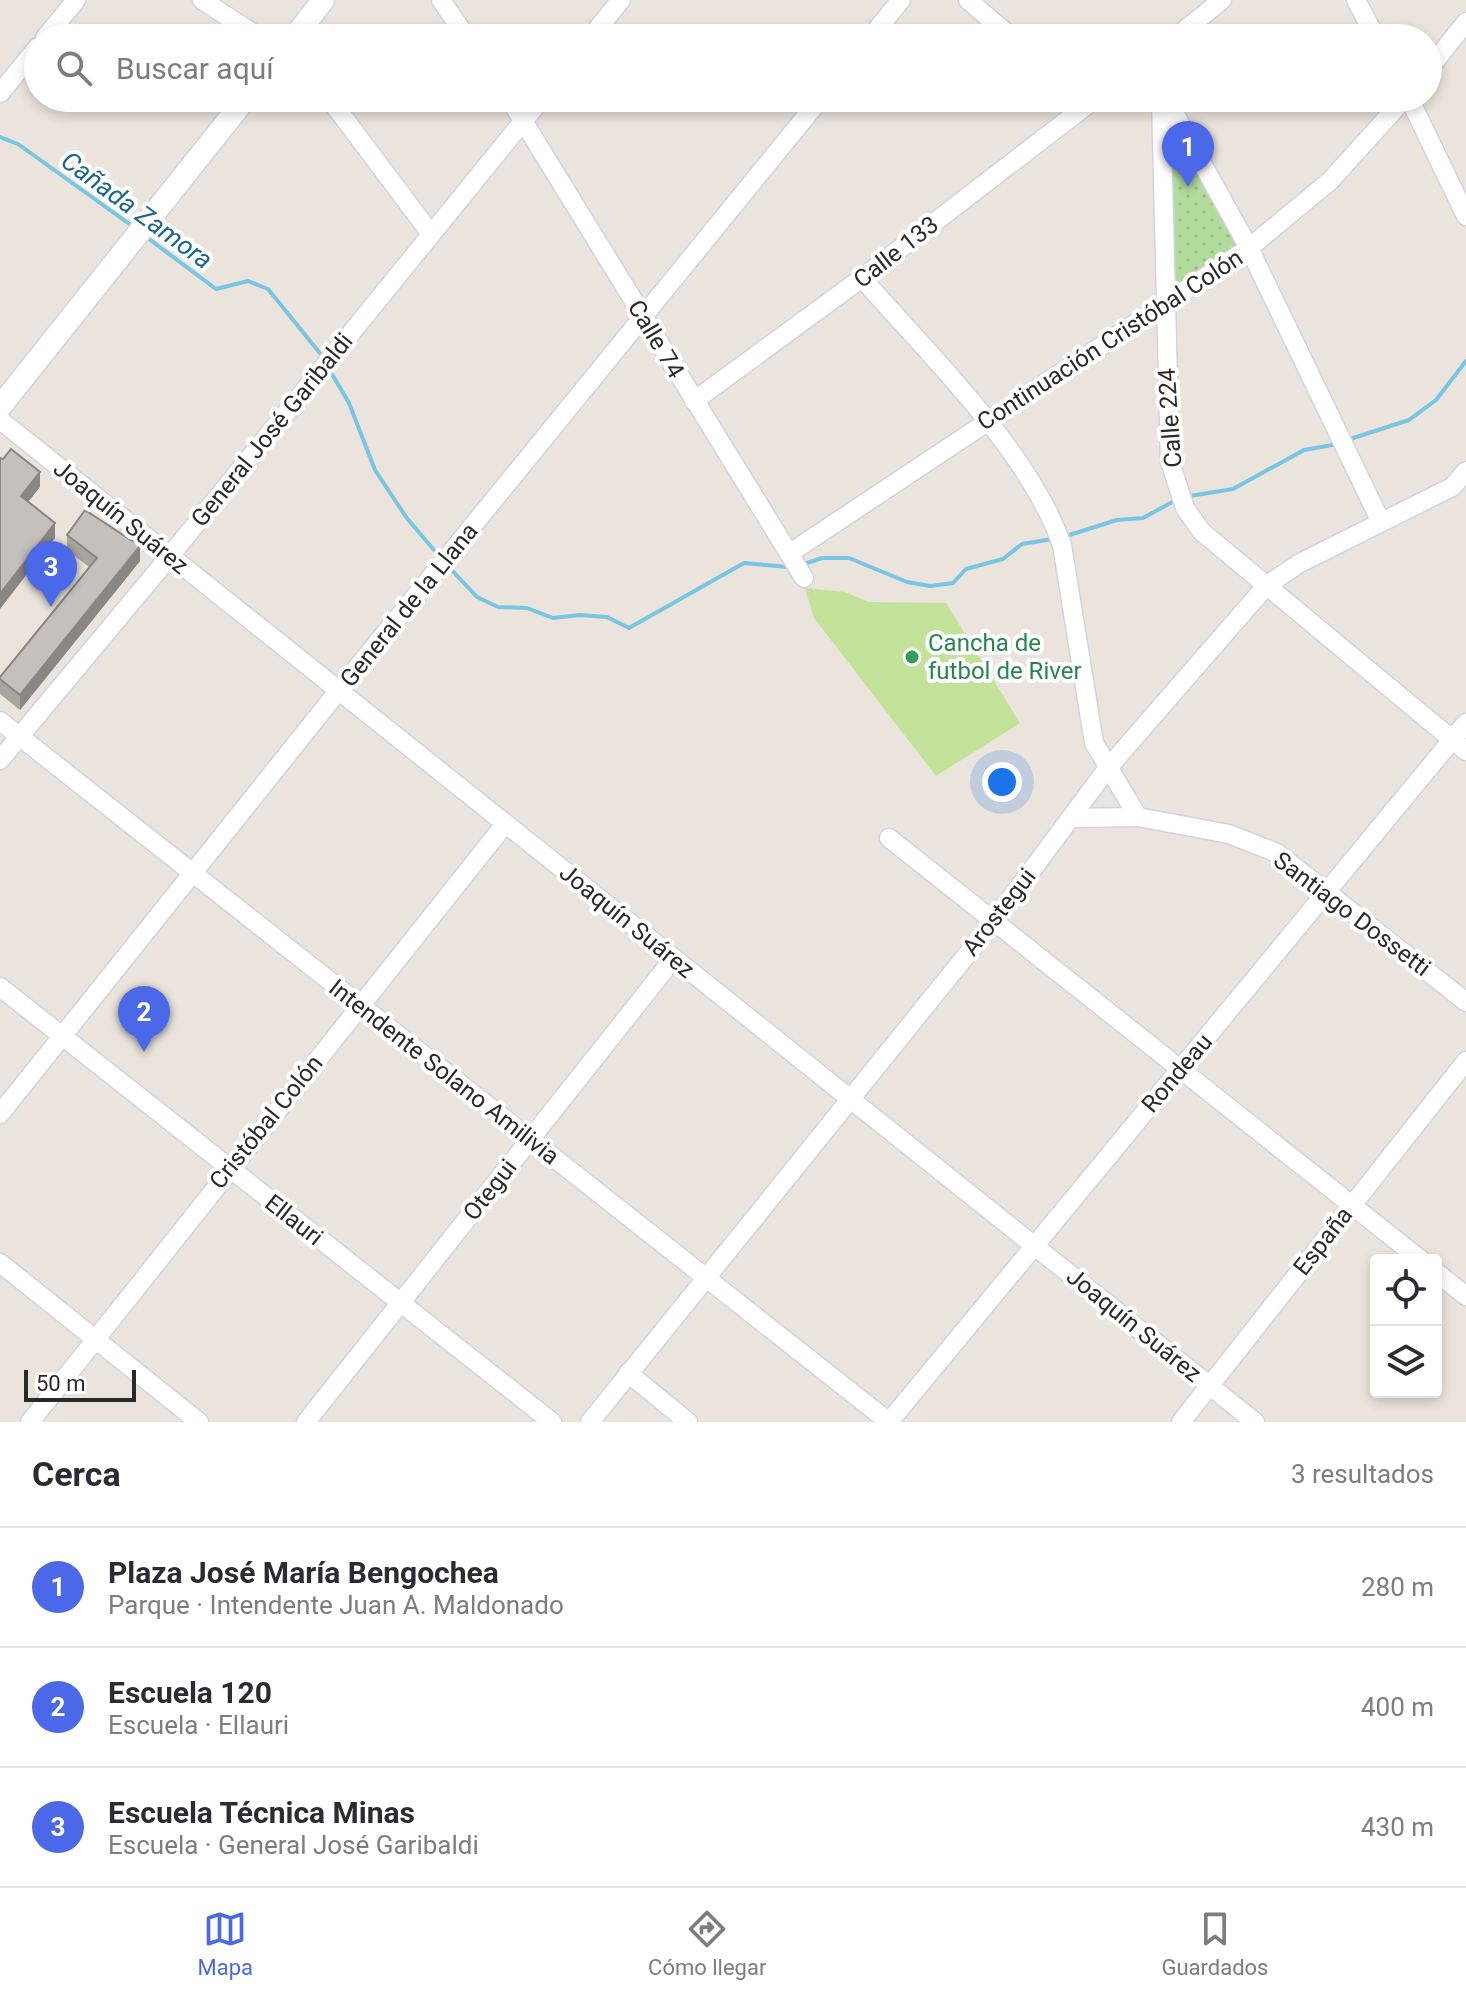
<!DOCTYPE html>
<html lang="es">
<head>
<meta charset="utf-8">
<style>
  body { margin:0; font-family:Roboto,sans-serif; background:#f7f7f7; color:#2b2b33 }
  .controls { position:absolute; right:24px; bottom:24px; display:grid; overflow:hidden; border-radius:8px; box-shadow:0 4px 12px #0003 }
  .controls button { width:72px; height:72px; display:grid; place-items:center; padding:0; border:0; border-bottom:2px solid #e1e1e2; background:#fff; color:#2b2b33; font:40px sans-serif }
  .scale { position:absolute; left:24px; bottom:20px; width:112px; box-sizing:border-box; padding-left:8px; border:4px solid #292929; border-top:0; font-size:22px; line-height:28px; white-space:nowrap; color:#292929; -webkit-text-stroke:6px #fff; paint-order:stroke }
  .you { position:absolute; left:1002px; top:782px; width:28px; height:28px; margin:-20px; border:6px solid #fff; border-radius:50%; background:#1a73e8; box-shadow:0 0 0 12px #1a73e833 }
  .badge { display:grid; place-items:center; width:52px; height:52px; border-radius:50%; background:#4a68e8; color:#fff; font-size:26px; font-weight:700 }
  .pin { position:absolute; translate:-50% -66px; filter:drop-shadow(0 2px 4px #0008) }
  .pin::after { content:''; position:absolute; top:42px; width:28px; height:24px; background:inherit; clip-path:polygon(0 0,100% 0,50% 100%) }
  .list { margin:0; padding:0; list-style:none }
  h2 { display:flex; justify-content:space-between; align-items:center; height:104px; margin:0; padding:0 32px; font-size:34px }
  h2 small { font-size:26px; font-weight:400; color:#7c7c81 }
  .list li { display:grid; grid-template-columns:52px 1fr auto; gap:24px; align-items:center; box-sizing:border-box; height:120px; padding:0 32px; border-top:2px solid #e1e1e2 }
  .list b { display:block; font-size:30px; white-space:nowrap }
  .list p { margin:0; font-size:26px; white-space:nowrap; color:#7c7c81 }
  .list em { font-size:26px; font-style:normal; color:#7c7c81 }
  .icon { flex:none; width:44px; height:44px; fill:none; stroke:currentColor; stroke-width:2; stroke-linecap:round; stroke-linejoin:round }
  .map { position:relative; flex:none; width:1466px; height:1422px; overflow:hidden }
  .search { position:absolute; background:#fff; box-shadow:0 4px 12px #0003; left:24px; right:24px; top:24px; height:88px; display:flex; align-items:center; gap:20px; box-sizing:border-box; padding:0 28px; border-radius:44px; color:#7c7c81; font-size:30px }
  .sheet { height:464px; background:#fff }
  nav { display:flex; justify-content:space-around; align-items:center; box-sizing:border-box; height:112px; border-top:2px solid #e1e1e2; background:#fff; font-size:22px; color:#7c7c81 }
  nav a { display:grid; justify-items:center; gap:4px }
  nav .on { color:#4a68e8 }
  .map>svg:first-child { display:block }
  .grass { fill:url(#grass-dots) }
  .pitch { fill:#c3e299 }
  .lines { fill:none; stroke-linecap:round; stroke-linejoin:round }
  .stream { stroke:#78c6e3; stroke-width:4 }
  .minor-casing { stroke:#d1d4e0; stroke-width:21 }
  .tertiary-casing { stroke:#d1d4e0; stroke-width:25 }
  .minor { stroke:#fff; stroke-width:18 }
  .tertiary { stroke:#fff; stroke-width:22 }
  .wall { fill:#a9a5a1 }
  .shaded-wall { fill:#8a8683 }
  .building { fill:#c5c0bb; stroke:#8a8683; stroke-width:2 }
  .leisure-dot { fill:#2e9e5b; stroke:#fff; stroke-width:3 }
  .labels { text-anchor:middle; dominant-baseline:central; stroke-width:8; stroke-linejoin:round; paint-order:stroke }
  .street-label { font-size:24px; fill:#292929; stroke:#fff }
  .leisure-label { font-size:24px; fill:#27864d; stroke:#fff; text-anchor:start }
  .water-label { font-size:26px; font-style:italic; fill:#19658c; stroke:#fff }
</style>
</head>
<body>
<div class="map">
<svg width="1466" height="1422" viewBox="0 0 1466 1422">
  <defs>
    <pattern id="grass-dots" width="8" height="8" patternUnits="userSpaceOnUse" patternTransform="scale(2)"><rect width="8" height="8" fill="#b2db9d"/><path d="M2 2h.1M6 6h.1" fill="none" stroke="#99bc87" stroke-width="1.8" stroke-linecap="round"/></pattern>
  </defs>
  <rect width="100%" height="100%" fill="#eae4dc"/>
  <path class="grass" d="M1169,122L1240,247L1176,287L1167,126Z"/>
  <path class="pitch" d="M805,588L845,592L869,602L946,603L1020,723L936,776L814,618Z"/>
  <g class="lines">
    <g class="stream">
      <path d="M0,137L18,144L135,228"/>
      <path d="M145,236L216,289L248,281L268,289L323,357"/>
      <path d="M329,369L349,403L375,470L406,517L439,556"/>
      <path d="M1347,440L1409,420L1436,400L1466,361"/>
      <path d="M1190,496L1233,489L1304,450L1332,445"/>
      <path d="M1066,536L1117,520L1143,518L1176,500"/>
      <path d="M801,565L822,558H849L907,582L930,586L953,583L966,569L1003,559L1022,544L1053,539"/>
      <path d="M448,566L477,597L498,607L527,608L553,618L580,615L607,617L629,628L744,563L788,567"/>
    </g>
    <defs>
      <g id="minor">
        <path d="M202,0L260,38"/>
        <path d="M441,0L467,38"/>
        <path d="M968,0L1012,38"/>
        <path d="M1356,0L1376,38"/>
        <path d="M45,38L76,0"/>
        <path d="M590,38L621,0"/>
        <path d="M870,38L901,0"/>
        <path d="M1175,38L1222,0"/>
        <path d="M1428,70L1466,22"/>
        <path d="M0,93L38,47"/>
        <path d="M329,98L431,234"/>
        <path d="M509,98L804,578"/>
        <path d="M1161,98L1170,462L1185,508L1202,532L1466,751"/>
        <path d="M1166,98L1249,248L1381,522"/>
        <path d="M1409,98L1466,216"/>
        <path d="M862,278C928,354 1029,450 1062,545L1094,743L1138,817L1229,834L1277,853L1466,1002"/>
        <path d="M694,401L862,278L1096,98"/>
        <path d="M0,420L1255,1422"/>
        <path d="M790,553L1249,248L1330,181L1405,98"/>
        <path d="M0,721L889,1422"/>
        <path d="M0,760L170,556L542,98"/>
        <path d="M1071,818L1138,817"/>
        <path d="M889,838L1421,1260"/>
        <path d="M0,987L552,1422"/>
        <path d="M0,1114L339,690L821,98"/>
        <path d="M0,1263L199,1422"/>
        <path d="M1436,1272L1466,1296"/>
        <path d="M628,1373L688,1422"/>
        <path d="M30,1422L505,824"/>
        <path d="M306,1422L674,958"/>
        <path d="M590,1422L994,921L1107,769L1267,585L1300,563L1452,487L1466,471"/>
        <path d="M889,1422L1466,723"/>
        <path d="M1181,1422L1466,1061"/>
      </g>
      <g id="tertiary">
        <path d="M294,38L323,0"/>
        <path d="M0,407L246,98"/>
      </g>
    </defs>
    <use href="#minor" class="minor-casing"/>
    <use href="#tertiary" class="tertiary-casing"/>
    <use href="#minor" class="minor"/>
    <use href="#tertiary" class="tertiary"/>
  </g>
  <path class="wall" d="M67,535L140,561L20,710L0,694V677L89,567L67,550Z"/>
  <g class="shaded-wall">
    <path d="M40,472V487L21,511V496Z"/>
    <path d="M55,523V538L0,609V594Z"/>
    <path d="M140,546V561L20,710V695Z"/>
  </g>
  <g class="building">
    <path d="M11,449L40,472L21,496L55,523L0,594V458L3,459Z"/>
    <path d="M85,510L140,546L20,695L0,679V677L97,558L67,535Z"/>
  </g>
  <circle class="leisure-dot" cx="912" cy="657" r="8"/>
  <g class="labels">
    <g class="street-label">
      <text transform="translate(896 252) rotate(-38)">Calle 133</text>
      <text transform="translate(656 339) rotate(59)">Calle 74</text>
      <text transform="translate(1110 340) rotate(-33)">Continuación Cristóbal Colón</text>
      <text transform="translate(1170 418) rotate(-94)">Calle 224</text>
      <text transform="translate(272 430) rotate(-51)">General José Garibaldi</text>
      <text transform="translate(121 517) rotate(39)">Joaquín Suárez</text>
      <text transform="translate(409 605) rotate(-51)">General de la Llana</text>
      <text transform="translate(999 912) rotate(-52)">Arostegui</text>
      <text transform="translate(1352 914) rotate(37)">Santiago Dossetti</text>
      <text transform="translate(627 921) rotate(39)">Joaquín Suárez</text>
      <text transform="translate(444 1072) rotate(38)">Intendente Solano Amilivia</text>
      <text transform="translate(1177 1073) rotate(-50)">Rondeau</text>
      <text transform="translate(266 1122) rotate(-51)">Cristóbal Colón</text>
      <text transform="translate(490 1190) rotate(-52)">Otegui</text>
      <text transform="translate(294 1220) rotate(38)">Ellauri</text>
      <text transform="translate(1323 1241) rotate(-52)">España</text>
      <text transform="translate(1134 1325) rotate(39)">Joaquín Suárez</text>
    </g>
    <g class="leisure-label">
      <text x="928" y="643">Cancha de<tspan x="928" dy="28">futbol de River</tspan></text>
    </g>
    <g class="water-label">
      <text transform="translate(137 210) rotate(36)">Cañada Zamora</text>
    </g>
  </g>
</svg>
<div class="controls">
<button><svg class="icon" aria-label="locate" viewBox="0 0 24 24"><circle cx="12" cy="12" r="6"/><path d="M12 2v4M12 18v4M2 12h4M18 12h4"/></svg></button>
<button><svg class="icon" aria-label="layers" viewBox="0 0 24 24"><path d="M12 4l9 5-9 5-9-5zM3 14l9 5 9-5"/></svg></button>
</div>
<div class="scale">50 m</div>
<div class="you"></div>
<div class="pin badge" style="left:1188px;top:187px">1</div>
<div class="pin badge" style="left:144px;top:1052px">2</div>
<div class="pin badge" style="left:51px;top:607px">3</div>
<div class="search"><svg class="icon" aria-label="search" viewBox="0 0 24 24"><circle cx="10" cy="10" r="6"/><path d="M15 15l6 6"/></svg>Buscar aquí</div>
</div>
<section class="sheet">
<h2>Cerca<small>3 resultados</small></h2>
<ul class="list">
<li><span class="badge">1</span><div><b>Plaza José María Bengochea</b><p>Parque · Intendente Juan A. Maldonado</p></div><em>280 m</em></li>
<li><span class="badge">2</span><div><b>Escuela 120</b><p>Escuela · Ellauri</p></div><em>400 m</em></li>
<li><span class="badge">3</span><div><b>Escuela Técnica Minas</b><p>Escuela · General José Garibaldi</p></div><em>430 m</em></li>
</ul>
</section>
<nav>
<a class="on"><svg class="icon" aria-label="map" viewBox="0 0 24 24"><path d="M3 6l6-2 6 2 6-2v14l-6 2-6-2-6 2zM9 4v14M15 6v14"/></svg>Mapa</a>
<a><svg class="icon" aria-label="directions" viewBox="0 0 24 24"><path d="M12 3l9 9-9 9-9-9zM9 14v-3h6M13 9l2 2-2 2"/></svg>Cómo llegar</a>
<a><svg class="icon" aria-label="saved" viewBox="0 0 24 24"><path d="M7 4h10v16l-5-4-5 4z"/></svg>Guardados</a>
</nav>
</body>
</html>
